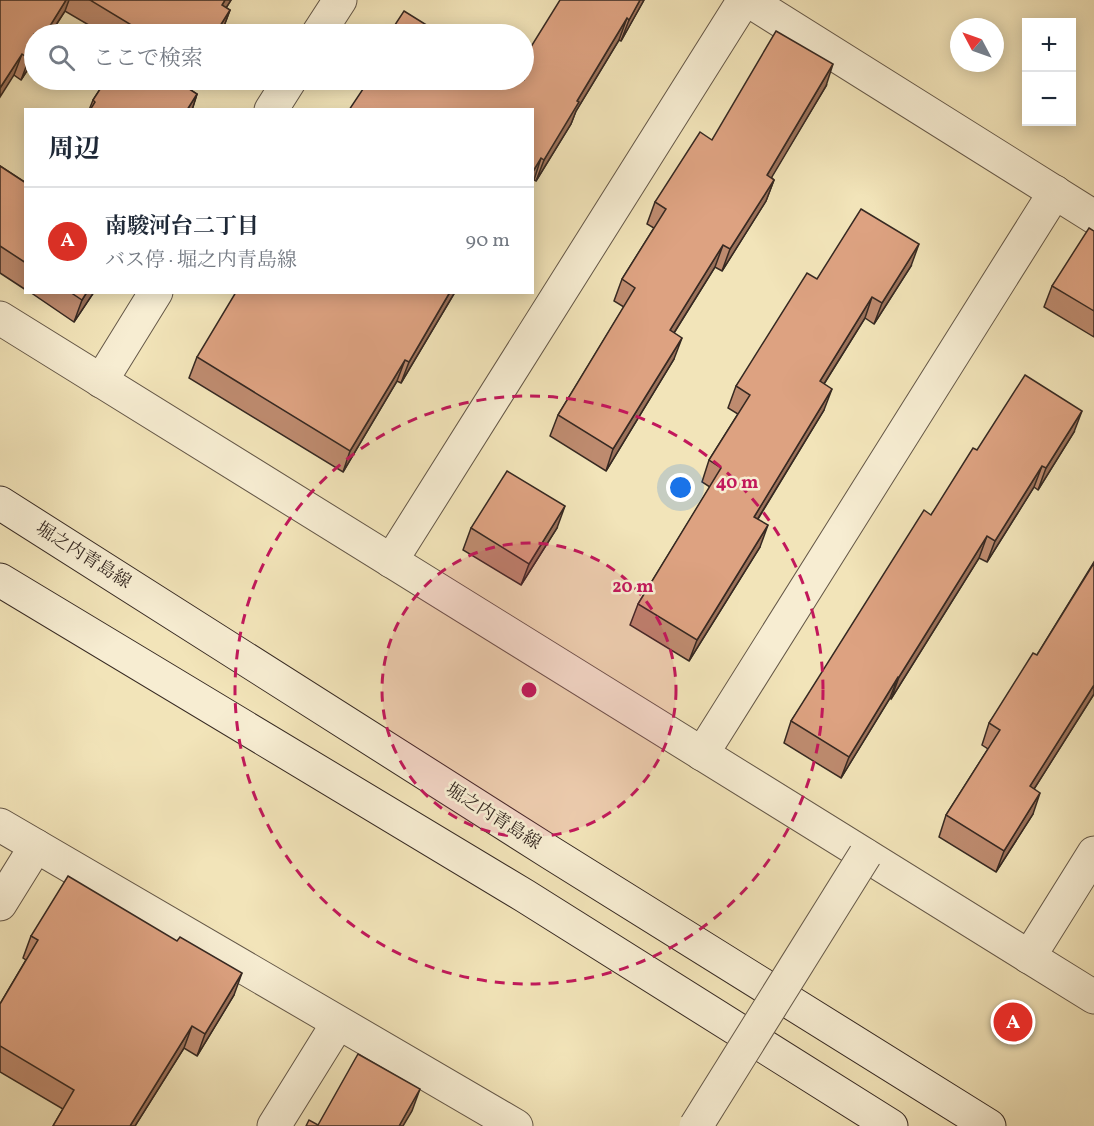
<!DOCTYPE html>
<html lang="ja">
<head>
<meta charset="utf-8">
<style>
  body { margin:0; font-family:Vollkorn,"Noto Serif JP",serif; background:#f2f2f3; color:#1f2937 }
  .controls { position:absolute; right:18px; top:18px; display:grid; overflow:hidden; border-radius:0px; box-shadow:0 3px 15px #0003 }
  .controls button { width:54px; height:54px; display:grid; place-items:center; padding:0; border:0; border-bottom:2px solid #e0e1e3; background:#fff; color:#1f2937; font:30px sans-serif }
  .compass { position:absolute; left:950px; top:18px; width:54px; height:54px; border-radius:50%; background:#fff; box-shadow:0 3px 15px #0003; rotate:311deg }
  .you { position:absolute; left:681px; top:488px; width:21px; height:21px; margin:-15px; border:4px solid #fff; border-radius:50%; background:#1a73e8; box-shadow:0 0 0 9px #1a73e833 }
  .badge { display:grid; place-items:center; width:39px; height:39px; border-radius:50%; background:#d93025; color:#fff; font-size:20px; font-weight:700 }
  .pin { position:absolute; translate:-50% -50%; border:3px solid #fff; box-shadow:0 2px 6px #0006 }
  .list { margin:0; padding:0; list-style:none }
  h2 { display:flex; justify-content:space-between; align-items:center; height:78px; margin:0; padding:0 24px; font-size:26px }
  h2 small { font-size:20px; font-weight:400; color:#747a83 }
  .list li { display:grid; grid-template-columns:39px 1fr auto; gap:18px; align-items:center; box-sizing:border-box; height:108px; padding:0 24px; border-top:2px solid #e0e1e3 }
  .list b { display:block; font-size:22px; white-space:nowrap }
  .list p { margin:0; font-size:20px; white-space:nowrap; color:#747a83 }
  .list em { font-size:20px; font-style:normal; color:#747a83 }
  .icon { flex:none; width:33px; height:33px; fill:none; stroke:currentColor; stroke-width:2; stroke-linecap:round; stroke-linejoin:round }
  .map { position:relative; flex:none; width:1094px; height:1126px; overflow:hidden }
  .search { position:absolute; background:#fff; box-shadow:0 3px 15px #0003; left:24px; top:24px; width:510px; height:66px; display:flex; align-items:center; gap:15px; box-sizing:border-box; padding:0 21px; border-radius:33px; color:#747a83; font-size:22px }
  .panel { position:absolute; background:#fff; box-shadow:0 3px 15px #0003; left:24px; top:108px; width:510px; height:186px; border-radius:0px }
  .map>svg:first-child { display:block }
  .lines { fill:none; stroke-linecap:round; stroke-linejoin:round }
  .street-casing { stroke:#655848; stroke-width:35 }
  .secondary-casing { stroke:#362922; stroke-width:35 }
  .street { stroke:#f7edd2; stroke-width:33 }
  .secondary { stroke:#f7edd2; stroke-width:33 }
  .street-bridge-casing { stroke:#655848; stroke-width:35; stroke-linecap:butt }
  .street-bridge { stroke:#f7edd2; stroke-width:33 }
  .wall { fill:#be8b6f; stroke:#362922; stroke-width:1.5 }
  .shaded-wall { fill:#9b715a; stroke:#362922; stroke-width:1.5 }
  .building { fill:#dda281; stroke:#362922; stroke-width:1.5 }
  .ring { fill:none; stroke:#c2185b; stroke-width:3; stroke-dasharray:10 8 }
  .labels { text-anchor:middle; dominant-baseline:central; stroke-width:5; stroke-linejoin:round; paint-order:stroke }
  .street-label { font-size:18px; fill:#362922; stroke:#f7edd2 }
  .centre { fill:#c2185b; stroke:#f7edd2; stroke-width:3 }
  .ring-label { font-size:18px; text-anchor:middle; font-weight:bold; fill:#c2185b; stroke:#f7edd2; stroke-width:5; stroke-linejoin:round; paint-order:stroke }
</style>
</head>
<body>
<div class="map">
<svg width="1094" height="1126" viewBox="0 0 1094 1126">
  <rect width="100%" height="100%" fill="#f2e4b9"/>
  <filter id="stains"><feTurbulence type="fractalNoise" baseFrequency=".00333" numOctaves="4"/><feColorMatrix values="0 0 0 0 .2 0 0 0 0 .09 0 0 0 0 .02 0 0 0 .5 -.17"/></filter>
  <radialGradient id="worn" r=".72"><stop offset=".6" stop-color="#630" stop-opacity="0"/><stop offset="1" stop-color="#630" stop-opacity=".3"/></radialGradient>
  <g class="lines">
    <defs>
      <g id="street">
        <path d="M748,0L1094,217"/>
        <path d="M318,34L340,0"/>
        <path d="M271,110L290,80"/>
        <path d="M0,318L1094,997"/>
        <path d="M101,381L156,292"/>
        <path d="M391,561L744,0"/>
        <path d="M702,754L1055,192"/>
        <path d="M0,825L516,1126"/>
        <path d="M0,904L36,846"/>
        <path d="M1029,957L1094,853"/>
        <path d="M274,1126L338,1023"/>
      </g>
      <g id="secondary">
        <path d="M0,503L551,853L989,1126"/>
        <path d="M0,580L525,896L891,1126"/>
      </g>
    </defs>
    <use href="#street" class="street-casing"/>
    <use href="#secondary" class="secondary-casing"/>
    <use href="#street" class="street"/>
    <use href="#secondary" class="secondary"/>
    <defs>
      <path id="street-bridge" d="M696,1126L865,855"/>
    </defs>
    <use href="#street-bridge" class="street-bridge-casing"/>
    <use href="#street-bridge" class="street-bridge"/>
  </g>
  <g class="wall">
    <path d="M0,0H231L226,8L230,10L221,34H104L65,11L21,80L14,75Z"/>
    <path d="M644,0L621,41L619,40L576,111L571,124L536,181L366,81V80H524Z"/>
    <path d="M106,80H192L187,88L197,94L192,110H89L93,100Z"/>
    <path d="M826,86L771,177L774,180L766,201L722,271L715,267L674,333V359L606,471L550,436L558,415L624,307L614,301L622,279L654,228L647,224L655,202L712,140Z"/>
    <path d="M0,166L26,183V290L0,273Z"/>
    <path d="M1094,231V337L1044,307L1052,286Z"/>
    <path d="M911,266L874,324L865,318L824,384V410L758,519L760,547L689,661L630,625L638,604L710,487L702,482L709,460L738,414L728,408L736,386L817,279Z"/>
    <path d="M30,292H94L74,322Z"/>
    <path d="M455,292L401,383L397,381L343,472L189,378L197,357Z"/>
    <path d="M1074,432L1038,490L1034,487L987,562L979,558L891,699L890,698L841,778L784,743L791,721L931,515L977,450Z"/>
    <path d="M471,528H557L521,585L463,550Z"/>
    <path d="M1094,562V694L1034,789L1033,814L996,872L939,837L946,815L988,749L982,745L989,723L1037,655Z"/>
    <path d="M31,936L234,995L197,1056L184,1048L135,1126H53L63,1109L0,1072V1004L26,960L23,958Z"/>
  </g>
  <g class="shaded-wall">
    <path d="M66,0H69L65,11L50,34H45Z"/>
    <path d="M225,0H231L214,27L222,5Z"/>
    <path d="M640,0H644L621,41L629,20Z"/>
    <path d="M230,10L221,34H215Z"/>
    <path d="M627,18L619,40L576,111L571,124L536,181L544,160L577,101Z"/>
    <path d="M34,51V60L21,80L29,59Z"/>
    <path d="M22,54L14,75L0,97V88Z"/>
    <path d="M833,64L826,86L760,197L767,175Z"/>
    <path d="M186,80H192L175,107L183,85Z"/>
    <path d="M197,94L192,110H187Z"/>
    <path d="M541,158L534,180L532,182V173Z"/>
    <path d="M774,180L766,201L722,271L730,249Z"/>
    <path d="M919,244L911,266L874,324L882,303Z"/>
    <path d="M723,245L715,267L662,352L670,330Z"/>
    <path d="M87,292H94L74,322L82,300Z"/>
    <path d="M450,292H455L401,383L409,362Z"/>
    <path d="M872,297L865,318L812,403L820,381Z"/>
    <path d="M682,338L674,359L606,471L613,449Z"/>
    <path d="M405,360L397,381L343,472L350,451Z"/>
    <path d="M832,389L824,410L746,538L754,517Z"/>
    <path d="M1082,411L1074,432L1038,490L1046,468Z"/>
    <path d="M1042,466L1034,487L987,562L995,541Z"/>
    <path d="M565,506L557,528L521,585L529,564Z"/>
    <path d="M768,525L760,547L689,661L697,640Z"/>
    <path d="M987,536L979,558L891,699L899,677Z"/>
    <path d="M898,677L890,698L841,778L849,757Z"/>
    <path d="M1094,685V694L1022,808L1030,786Z"/>
    <path d="M1040,793L1033,814L996,872L1004,851Z"/>
    <path d="M242,973L234,995L197,1056L205,1034Z"/>
    <path d="M192,1026L184,1048L135,1126H130Z"/>
    <path d="M420,1089L412,1111L403,1126H399Z"/>
  </g>
  <g class="building">
    <path d="M0,0H66L45,34H34V51L29,59L22,54L0,88Z"/>
    <path d="M90,0H225L222,5L230,10L215,34H134L138,29Z"/>
    <path d="M560,0H640L629,20L627,18L577,101L579,102L544,160L541,158L532,173V110H349L369,80H524V58Z"/>
    <path d="M404,11L441,34H389Z"/>
    <path d="M776,31L833,64L767,175L774,180L730,249L723,245L670,330L682,338L613,449L558,415L635,288L622,279L666,209L655,202L700,132L712,140Z"/>
    <path d="M106,80H186L183,85L197,94L187,110H90L95,102L93,100Z"/>
    <path d="M0,166L26,183V263L0,246Z"/>
    <path d="M861,209L919,244L882,303L872,297L820,381L832,389L754,517L768,525L697,640L638,604L721,468L709,460L750,395L736,386L807,273L817,279Z"/>
    <path d="M1089,228L1094,231V311L1052,286Z"/>
    <path d="M70,292H87L82,300Z"/>
    <path d="M236,292H450L409,362L405,360L350,451L197,357Z"/>
    <path d="M1025,375L1082,411L1046,468L1042,466L995,541L987,536L899,677H898L849,757L791,721L924,510L931,515L973,448L977,450Z"/>
    <path d="M507,471L565,506L529,564L471,528Z"/>
    <path d="M1094,563V685L1030,786L1040,793L1004,851L946,815L1000,730L989,723L1033,653L1037,655Z"/>
    <path d="M68,876L177,941L180,937L242,973L205,1034L192,1026L130,1126H53L74,1090L0,1046V1004L38,940L31,936Z"/>
    <path d="M358,1054L420,1089L399,1126H306L309,1120L318,1125Z"/>
  </g>
  <circle cx="529" cy="690" r="147" fill="#c2185b" fill-opacity=".12"/>
  <g class="ring">
    <circle cx="529" cy="690" r="147"/>
    <circle cx="529" cy="690" r="294"/>
  </g>
  <g class="labels">
    <g class="street-label">
      <text transform="translate(83 556) rotate(32)">堀之内青島線</text>
      <text transform="translate(493 817) rotate(32)">堀之内青島線</text>
    </g>
  </g>
  <circle cx="529" cy="690" r="9" class="centre"/>
  <g class="ring-label">
    <text x="737" y="488">40 m</text>
    <text x="633" y="592">20 m</text>
  </g>
  <rect width="100%" height="100%" filter="url(#stains)"/>
  <rect width="100%" height="100%" fill="url(#worn)"/>
</svg>
<div class="controls">
<button>+</button>
<button>−</button>
</div>
<svg class="compass" viewBox="-18 -18 36 36"><path d="M0-13l5 13h-10z" fill="#e53935"/><path d="M0 13l5-13h-10z" fill="#747a83"/></svg>
<div class="you"></div>
<div class="pin badge" style="left:1013px;top:1022px">A</div>
<div class="search"><svg class="icon" aria-label="search" viewBox="0 0 24 24"><circle cx="10" cy="10" r="6"/><path d="M15 15l6 6"/></svg>ここで検索</div>
<section class="panel">
<h2>周辺<small></small></h2>
<ul class="list">
<li><span class="badge">A</span><div><b>南駿河台二丁目</b><p>バス停 · 堀之内青島線</p></div><em>90 m</em></li>
</ul>
</section>
</div>
</body>
</html>
